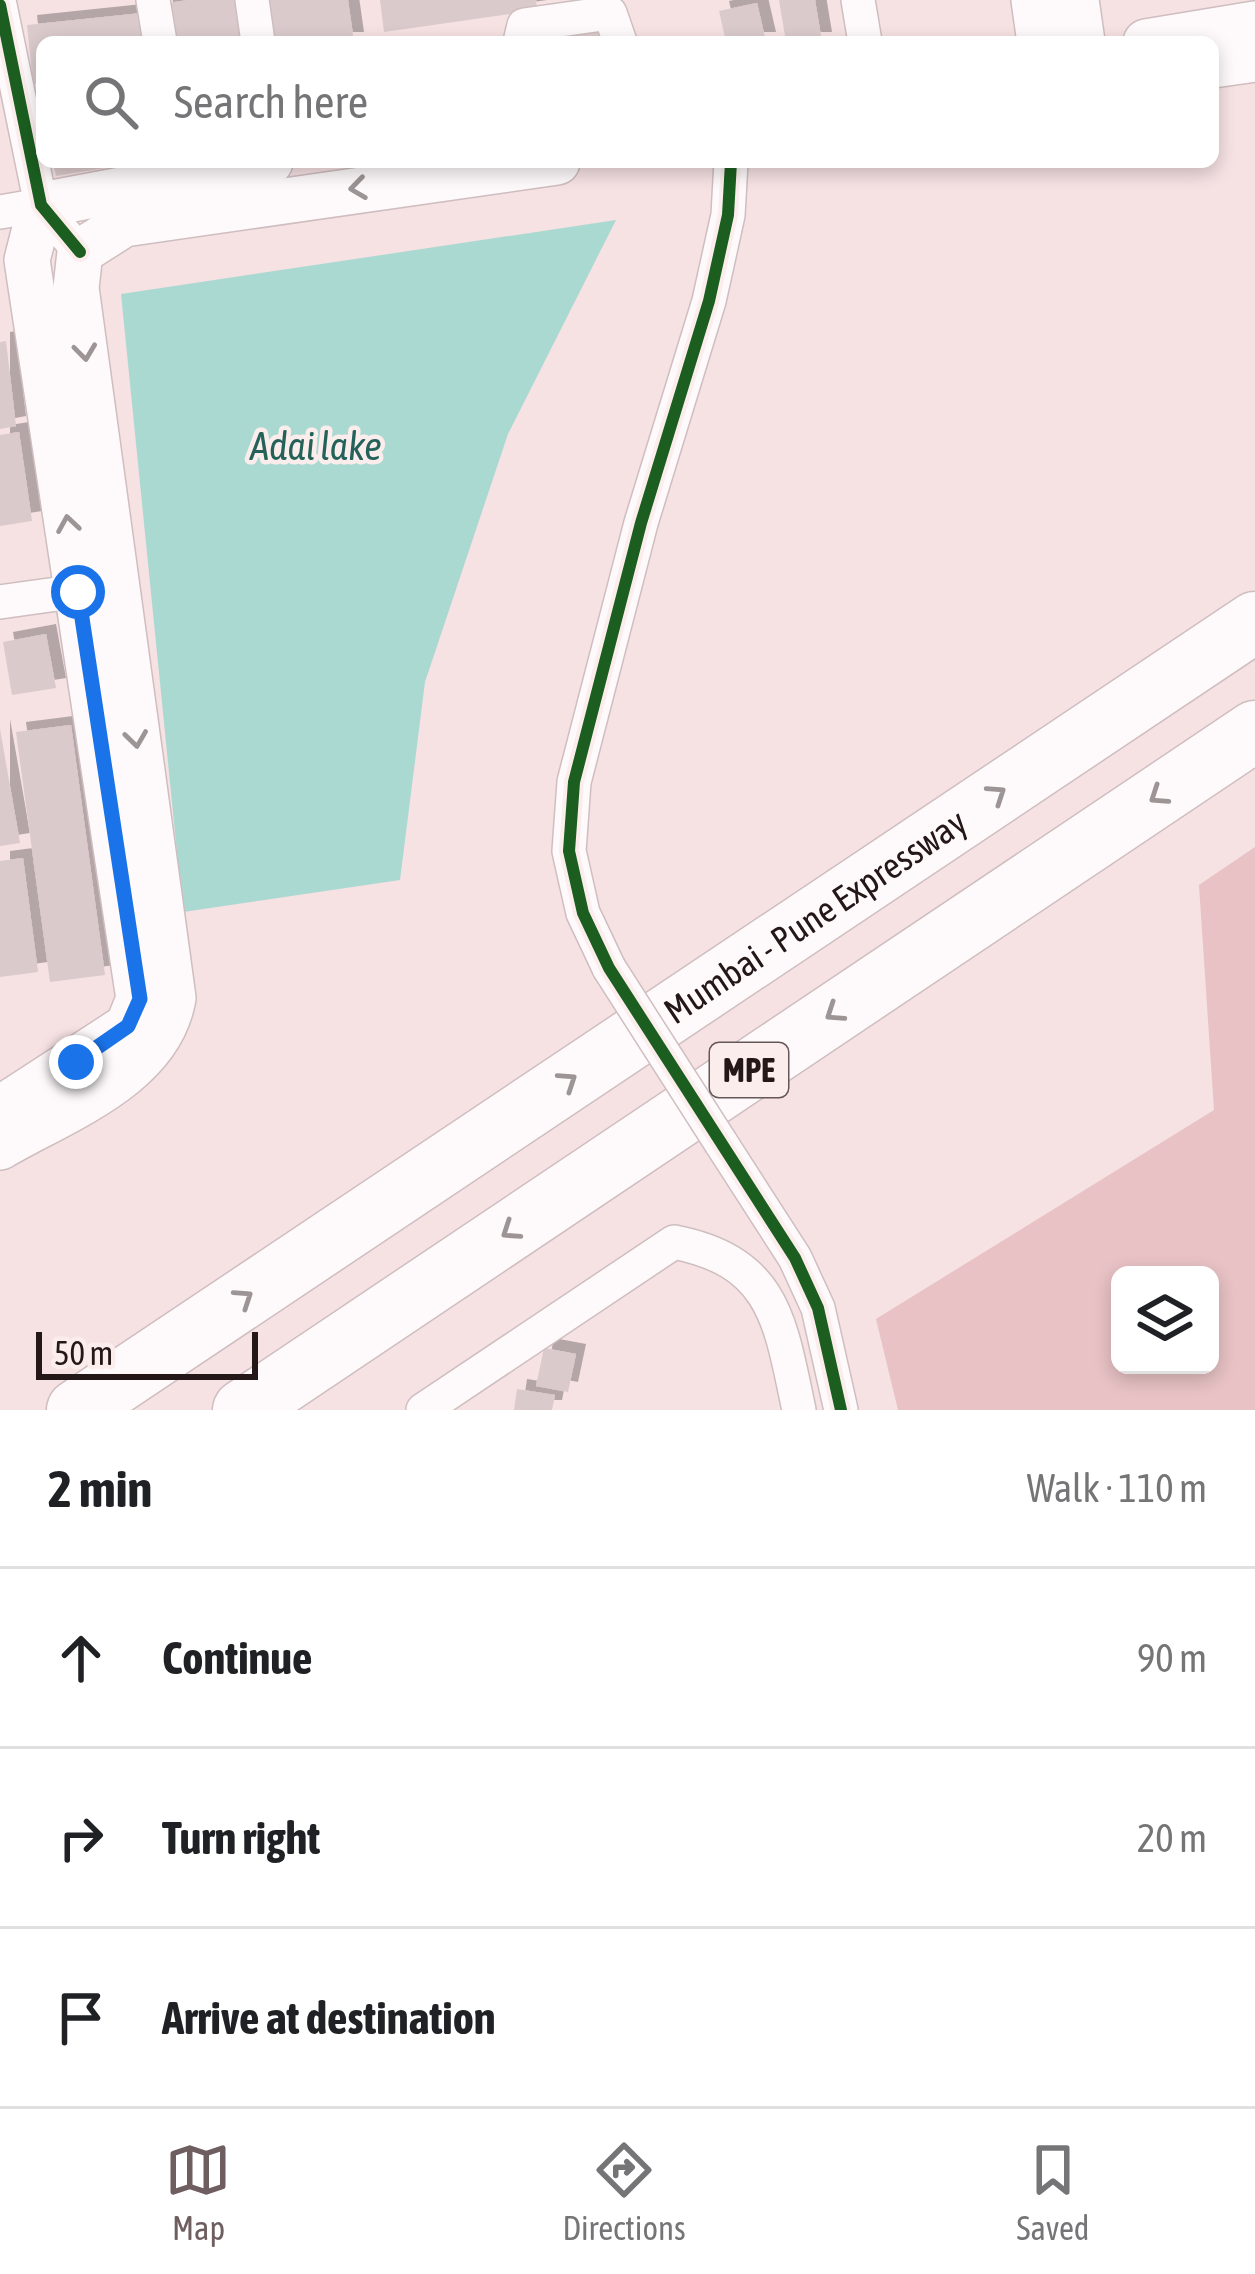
<!DOCTYPE html>
<html lang="en">
<head>
<meta charset="utf-8">
<style>
  body { margin:0; font-family:"Asap Condensed",sans-serif; background:#f6f6f6; color:#202124 }
  .controls { position:absolute; right:36px; bottom:36px; display:grid; overflow:hidden; border-radius:18px; box-shadow:0 6px 18px #0003 }
  .controls button { width:108px; height:108px; display:grid; place-items:center; padding:0; border:0; border-bottom:3px solid #e0e0e0; background:#fff; color:#202124; font:60px sans-serif }
  .scale { position:absolute; left:36px; bottom:30px; width:222px; box-sizing:border-box; padding-left:12px; border:6px solid #241718; border-top:0; font-size:33px; line-height:42px; white-space:nowrap; color:#241718; -webkit-text-stroke:9px #fceded; paint-order:stroke }
  .stop { position:absolute; width:36px; height:36px; margin:-27px; border:9px solid #1a73e8; border-radius:50%; background:#fff }
  .stop.end { background:#1a73e8; border-color:#fff; box-shadow:0 3px 12px #0008 }
  .list { margin:0; padding:0; list-style:none }
  h2 { display:flex; justify-content:space-between; align-items:center; height:156px; margin:0; padding:0 48px; font-size:51px }
  h2 small { font-size:39px; font-weight:400; color:#757577 }
  .list li { display:grid; grid-template-columns:78px 1fr auto; gap:36px; align-items:center; box-sizing:border-box; height:180px; padding:0 48px; border-top:3px solid #e0e0e0 }
  .list b { display:block; font-size:45px; white-space:nowrap }
  .list em { font-size:39px; font-style:normal; color:#757577 }
  .icon { flex:none; width:66px; height:66px; fill:none; stroke:currentColor; stroke-width:2; stroke-linecap:round; stroke-linejoin:round }
  .map { position:relative; flex:none; width:1255px; height:1410px; overflow:hidden }
  .search { position:absolute; background:#fff; box-shadow:0 6px 18px #0003; left:36px; right:36px; top:36px; height:132px; display:flex; align-items:center; gap:30px; box-sizing:border-box; padding:0 42px; border-radius:18px; color:#757577; font-size:45px }
  .sheet { height:696px; background:#fff }
  nav { display:flex; justify-content:space-around; align-items:center; box-sizing:border-box; height:168px; border-top:3px solid #e0e0e0; background:#fff; font-size:33px; color:#757577 }
  nav a { display:grid; justify-items:center; gap:6px }
  nav .on { color:#6e5e5f }
  .map>svg:first-child { display:block }
  .green { fill:#e8c2c4; fill-rule:evenodd }
  .water { fill:#aad9d1 }
  .building { fill:#dacacb; filter:url(#shadow) }
  .lines { fill:none; stroke-linecap:round; stroke-linejoin:round }
  .street-casing { stroke:#cfbec0; stroke-width:36 }
  .secondary-casing { stroke:#cfbec0; stroke-width:48 }
  .highway-casing { stroke:#cfbec0; stroke-width:63 }
  .street { stroke:#fefafb; stroke-width:33 }
  .secondary { stroke:#fefafb; stroke-width:45 }
  .highway { stroke:#fefafb; stroke-width:60 }
  .street-bridge-casing { stroke:#cfbec0; stroke-width:36; stroke-linecap:butt }
  .street-bridge { stroke:#fefafb; stroke-width:33 }
  .cycleway-casing { stroke:#fceded; stroke-width:20 }
  .cycleway { stroke:#1b5e20; stroke-width:12 }
  .oneway { stroke:#9c9495 }
  .route { stroke:#1a73e8; stroke-width:15 }
  .labels { text-anchor:middle; dominant-baseline:central; stroke-width:9; stroke-linejoin:round; paint-order:stroke }
  .shield { fill:#fceded; stroke:#655758; stroke-width:3 }
  .shield-label { font-size:33px; font-weight:bold; fill:#241718 }
  .street-label { font-size:36px; fill:#241718; stroke:#fceded }
  .water-label { font-size:39px; font-style:italic; fill:#246259; stroke:#fceded }
</style>
</head>
<body>
<div class="map">
<svg width="1255" height="1410" viewBox="0 0 1255 1410">
  <defs>
    <filter id="shadow"><feDropShadow dx="10" dy="-10" stdDeviation="0" flood-color="#0004"/></filter>
  </defs>
  <rect width="100%" height="100%" fill="#f6e1e3"/>
  <path class="green" d="M1255,847V1410H898L876,1319L1214,1110L1199,885ZM1120,1275H1210V1365H1120Z"/>
  <path class="water" d="M616,220L508,434L425,682L400,880L183,912L121,294Z"/>
  <g class="building">
    <path d="M188,0H249L255,42H167L162,4Z"/>
    <path d="M256,0H348L354,42H263Z"/>
    <path d="M380,0H536L537,10L384,32Z"/>
    <path d="M779,0H815L822,42H786Z"/>
    <path d="M757,3L766,42H726L719,11Z"/>
    <path d="M142,13L145,42H42V83L33,84L27,25Z"/>
    <path d="M604,21L608,42H526Z"/>
    <path d="M53,162H116L117,166L56,176Z"/>
    <path d="M6,341L16,426L0,429V342Z"/>
    <path d="M19,432L32,521L0,526V435Z"/>
    <path d="M46,634L56,688L12,695L3,642Z"/>
    <path d="M71,725L105,975L50,982L16,732Z"/>
    <path d="M0,729L20,843L0,846Z"/>
    <path d="M23,858L38,972L0,977V861Z"/>
    <path d="M544,1348L576,1354L568,1392L536,1386Z"/>
    <path d="M517,1389L555,1395L552,1410H514Z"/>
  </g>
  <g class="lines">
    <defs>
      <g id="street">
        <path d="M153,0L160,42"/>
        <path d="M252,0L258,42"/>
        <path d="M858,0L865,42"/>
        <path d="M0,5L41,205L80,252"/>
        <path d="M520,42L524,25L610,13L620,42"/>
        <path d="M0,212L41,205"/>
        <path d="M0,602L100,588"/>
        <path d="M609,968L583,913L569,851L574,782L641,523L709,301L728,215L731,162"/>
        <path d="M721,1143L795,1258L818,1308L841,1410"/>
        <path d="M423,1410L674,1242C775,1262 780,1321 799,1410"/>
      </g>
      <g id="secondary">
        <path d="M1034,0L1040,42"/>
        <path d="M1076,0L1082,42"/>
        <path d="M1146,42L1255,24"/>
        <path d="M1213,65L1255,59"/>
        <path d="M0,1109L128,1026L139,999L27,260L41,205L270,162"/>
        <path d="M0,1147C63,1110 159,1077 173,998L76,288L80,252L124,224L557,162"/>
      </g>
      <g id="highway">
        <path id="s1" d="M77,1410L1255,622"/>
        <path d="M243,1410L1255,731"/>
      </g>
    </defs>
    <use href="#street" class="street-casing"/>
    <use href="#secondary" class="secondary-casing"/>
    <use href="#highway" class="highway-casing"/>
    <use href="#street" class="street"/>
    <use href="#secondary" class="secondary"/>
    <use href="#highway" class="highway"/>
    <defs>
      <path id="street-bridge" d="M609,968L721,1143"/>
    </defs>
    <use href="#street-bridge" class="street-bridge-casing"/>
    <use href="#street-bridge" class="street-bridge"/>
    <defs>
      <g id="cycleway">
        <path d="M0,5L41,205L80,252"/>
        <path d="M731,162L728,215L709,301L641,523L574,782L569,851L583,913L609,968L795,1258L818,1308L841,1410"/>
      </g>
    </defs>
    <use href="#cycleway" class="cycleway-casing"/>
    <use href="#cycleway" class="cycleway"/>
  </g>
  <defs><path id="oneway-chevron" d="M-2-3.5L2.5 0L-2 3.5" fill="none" stroke-width="1.6" stroke-linecap="round" stroke-linejoin="round" transform="scale(3)"/></defs>
  <g class="oneway">
    <use href="#oneway-chevron" transform="translate(358 188) rotate(172)"/>
    <use href="#oneway-chevron" transform="translate(85 352) rotate(83)"/>
    <use href="#oneway-chevron" transform="translate(68 524) rotate(-99)"/>
    <use href="#oneway-chevron" transform="translate(136 739) rotate(82)"/>
    <use href="#oneway-chevron" transform="translate(997 794) rotate(-34)"/>
    <use href="#oneway-chevron" transform="translate(1158 796) rotate(146)"/>
    <use href="#oneway-chevron" transform="translate(834 1013) rotate(146)"/>
    <use href="#oneway-chevron" transform="translate(568 1081) rotate(-34)"/>
    <use href="#oneway-chevron" transform="translate(510 1231) rotate(146)"/>
    <use href="#oneway-chevron" transform="translate(244 1298) rotate(-34)"/>
  </g>
  <g class="lines">
    <path class="route" d="M76,1062L128,1026L140,999L78,592"/>
  </g>
  <g class="labels">
    <rect class="shield" x="710" y="1043" width="78" height="54" rx="9"/>
    <g class="shield-label">
      <text x="749" y="1070">MPE</text>
    </g>
    <g class="street-label">
      <text stroke="none"><textPath href="#s1" startOffset="888">Mumbai - Pune Expressway</textPath></text>
    </g>
    <g class="water-label">
      <text x="316" y="446">Adai lake</text>
    </g>
  </g>
</svg>
<div class="controls">
<button><svg class="icon" aria-label="layers" viewBox="0 0 24 24"><path d="M12 4l9 5-9 5-9-5zM3 14l9 5 9-5"/></svg></button>
</div>
<div class="scale">50 m</div>
<div class="stop" style="left:78px;top:592px"></div>
<div class="stop end" style="left:76px;top:1062px"></div>
<div class="search"><svg class="icon" aria-label="search" viewBox="0 0 24 24"><circle cx="10" cy="10" r="6"/><path d="M15 15l6 6"/></svg>Search here</div>
</div>
<section class="sheet">
<h2>2 min<small>Walk · 110 m</small></h2>
<ul class="list">
<li><svg class="icon" aria-label="ahead" viewBox="0 0 24 24"><path d="M12 20V5M6 11l6-6 6 6"/></svg><div><b>Continue</b></div><em>90 m</em></li>
<li><svg class="icon" aria-label="right" viewBox="0 0 24 24"><path d="M7 20v-9h11M14 6l5 5-5 5"/></svg><div><b>Turn right</b></div><em>20 m</em></li>
<li><svg class="icon" aria-label="arrive" viewBox="0 0 24 24"><path d="M6 21V4h12l-3 4 3 4H6"/></svg><div><b>Arrive at destination</b></div></li>
</ul>
</section>
<nav>
<a class="on"><svg class="icon" aria-label="map" viewBox="0 0 24 24"><path d="M3 6l6-2 6 2 6-2v14l-6 2-6-2-6 2zM9 4v14M15 6v14"/></svg>Map</a>
<a><svg class="icon" aria-label="directions" viewBox="0 0 24 24"><path d="M12 3l9 9-9 9-9-9zM9 14v-3h6M13 9l2 2-2 2"/></svg>Directions</a>
<a><svg class="icon" aria-label="saved" viewBox="0 0 24 24"><path d="M7 4h10v16l-5-4-5 4z"/></svg>Saved</a>
</nav>
</body>
</html>
